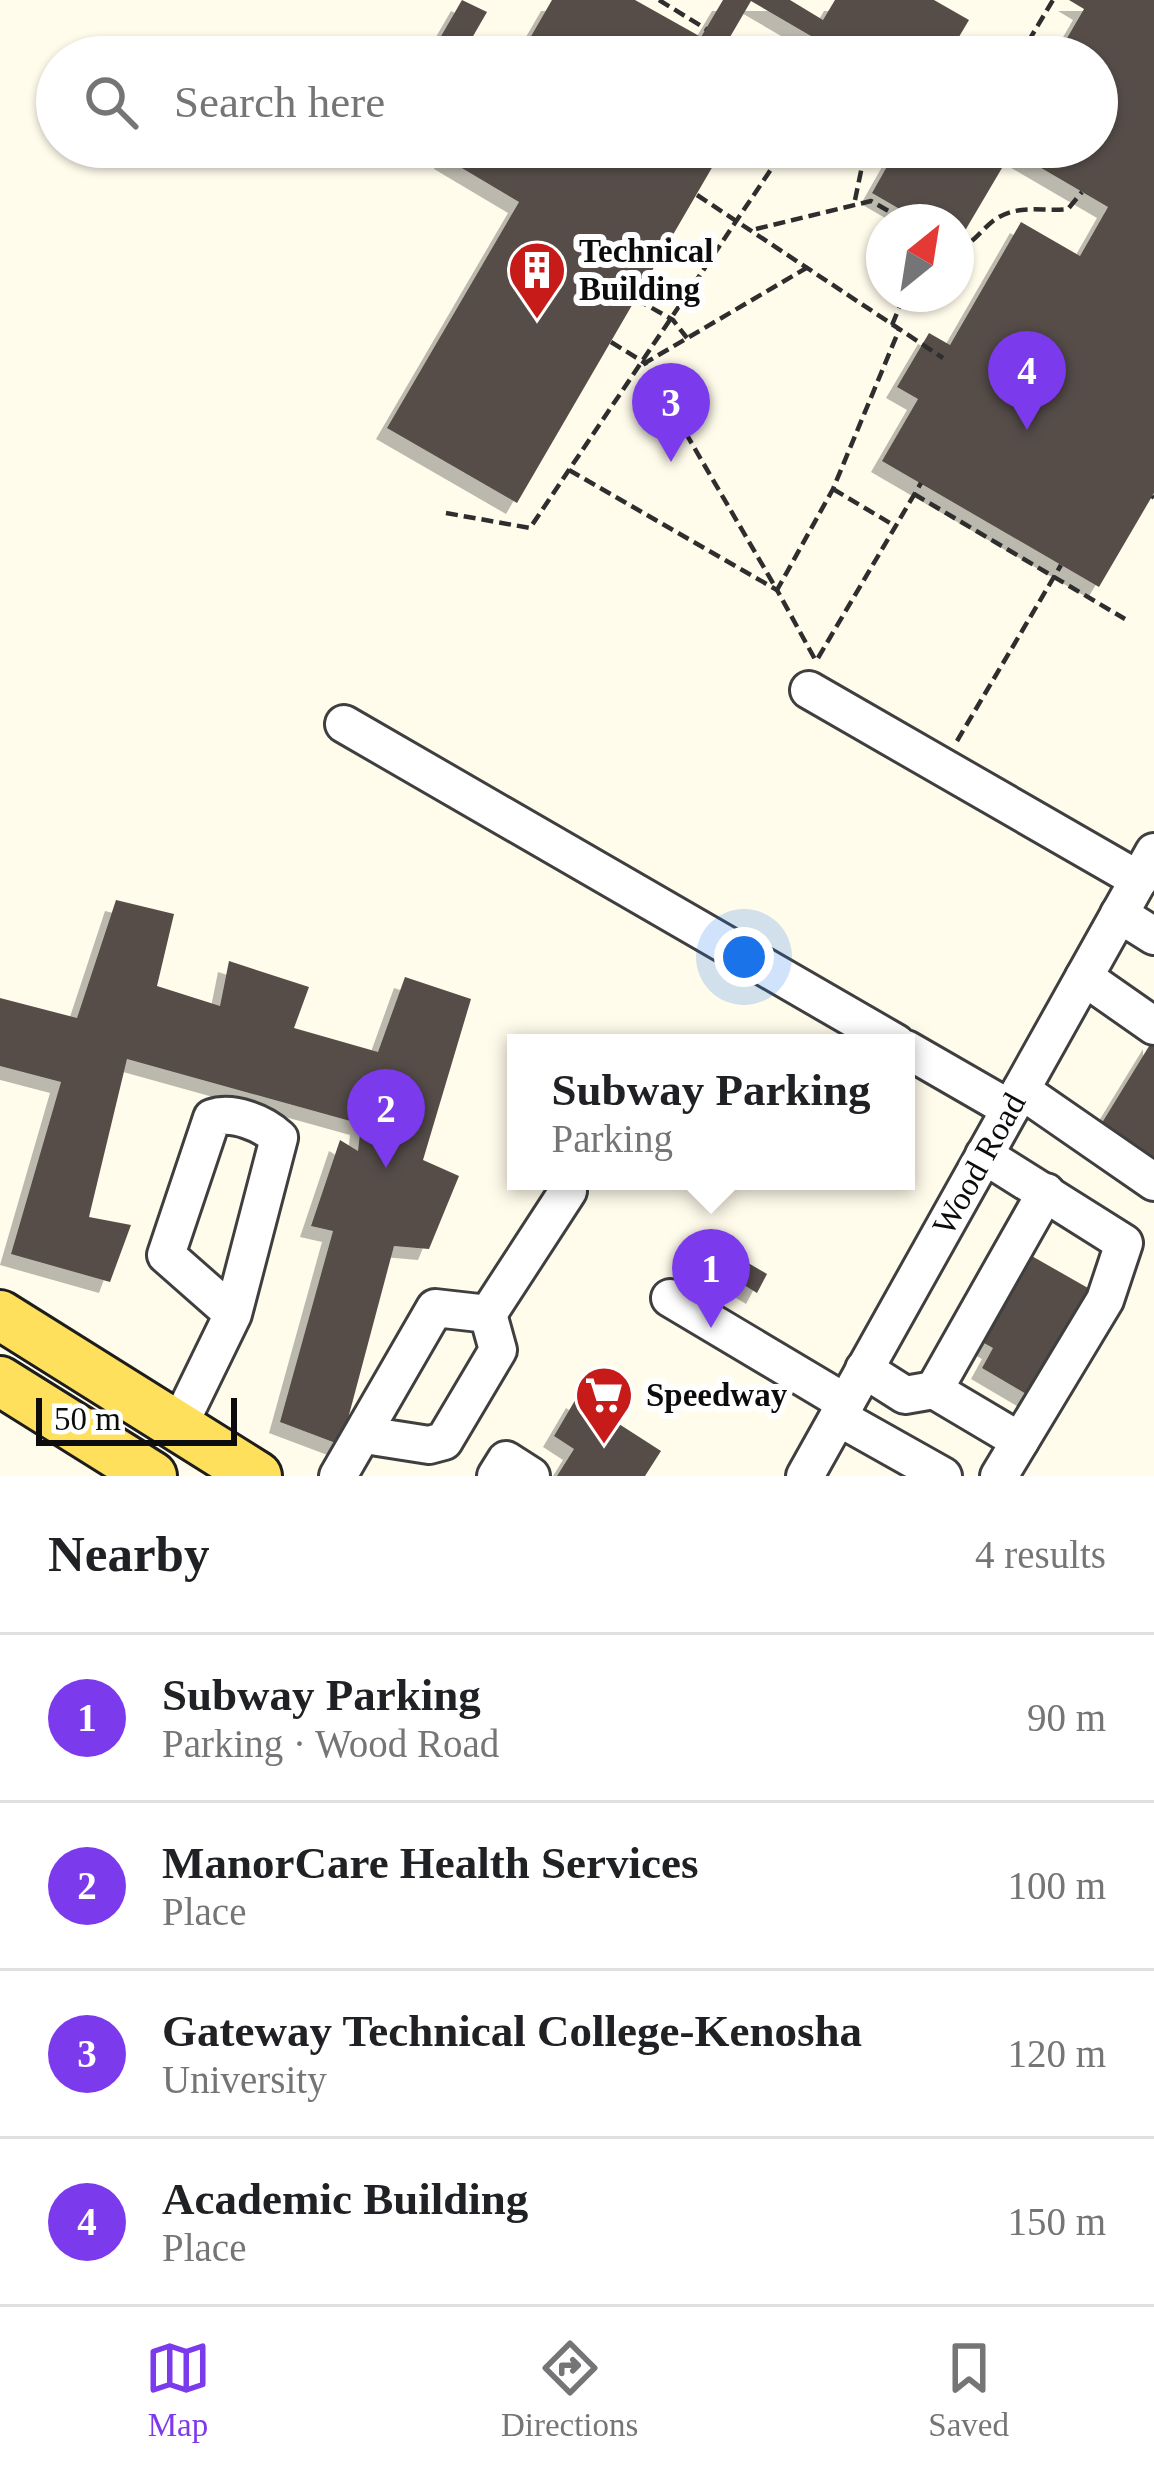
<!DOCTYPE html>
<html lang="en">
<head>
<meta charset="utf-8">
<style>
  body { margin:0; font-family:Georgia,serif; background:#f6f6f6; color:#202124 }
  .compass { position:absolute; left:866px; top:204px; width:108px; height:108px; border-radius:50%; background:#fff; box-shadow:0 3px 9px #0004; rotate:30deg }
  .scale { position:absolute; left:36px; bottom:30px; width:201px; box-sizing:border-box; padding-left:12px; border:6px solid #0c0c0c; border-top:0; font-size:33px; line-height:42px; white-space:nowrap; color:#0c0c0c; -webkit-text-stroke:9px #fff; paint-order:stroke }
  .you { position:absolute; left:744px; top:957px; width:42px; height:42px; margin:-30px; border:9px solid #fff; border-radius:50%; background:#1a73e8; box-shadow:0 0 0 18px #1a73e833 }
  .badge { display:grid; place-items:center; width:78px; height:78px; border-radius:50%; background:#7c3aed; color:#fff; font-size:39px; font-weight:700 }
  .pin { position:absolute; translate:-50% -99px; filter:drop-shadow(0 3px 6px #0008) }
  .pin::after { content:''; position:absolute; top:63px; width:42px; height:36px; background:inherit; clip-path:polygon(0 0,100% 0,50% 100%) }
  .popup { position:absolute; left:507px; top:1034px; width:408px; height:156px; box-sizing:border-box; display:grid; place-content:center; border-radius:0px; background:#fff; filter:drop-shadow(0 3px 9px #0005); font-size:39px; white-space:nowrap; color:#757577 }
  .popup b { font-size:45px; color:#202124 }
  .popup::after { content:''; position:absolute; left:50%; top:100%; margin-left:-24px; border:24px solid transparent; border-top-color:#fff }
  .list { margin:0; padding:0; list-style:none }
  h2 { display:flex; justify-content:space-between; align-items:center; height:156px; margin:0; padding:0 48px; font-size:51px }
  h2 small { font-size:39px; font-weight:400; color:#757577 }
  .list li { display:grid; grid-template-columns:78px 1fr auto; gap:36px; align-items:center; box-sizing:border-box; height:168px; padding:0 48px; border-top:3px solid #e0e0e0 }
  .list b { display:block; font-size:45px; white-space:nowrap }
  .list p { margin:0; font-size:39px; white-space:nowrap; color:#757577 }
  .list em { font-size:39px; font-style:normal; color:#757577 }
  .icon { flex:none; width:66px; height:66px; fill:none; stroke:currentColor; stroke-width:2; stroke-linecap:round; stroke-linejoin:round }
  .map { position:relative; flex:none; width:1154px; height:1476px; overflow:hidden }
  .search { position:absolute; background:#fff; box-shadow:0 3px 9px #0004; left:36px; right:36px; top:36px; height:132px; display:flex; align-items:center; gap:30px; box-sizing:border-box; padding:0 42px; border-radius:66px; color:#757577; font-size:45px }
  .sheet { height:828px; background:#fff }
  nav { display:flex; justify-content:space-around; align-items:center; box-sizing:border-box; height:168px; border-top:3px solid #e0e0e0; background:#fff; font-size:33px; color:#757577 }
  nav a { display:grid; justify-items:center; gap:6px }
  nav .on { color:#7c3aed }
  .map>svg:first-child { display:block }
  .building { fill:#564e48; filter:url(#shadow) }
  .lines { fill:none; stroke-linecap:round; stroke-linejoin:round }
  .minor-casing { stroke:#3f3f3f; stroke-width:42 }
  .major-casing { stroke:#1d1d1d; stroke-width:54 }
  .path { stroke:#2e2e2e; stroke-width:4.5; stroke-dasharray:12 6; stroke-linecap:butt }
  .minor { stroke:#fff; stroke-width:36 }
  .major { stroke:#ffe05c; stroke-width:48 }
  .labels { text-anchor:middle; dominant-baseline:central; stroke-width:12; stroke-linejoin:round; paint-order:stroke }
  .poi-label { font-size:33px; font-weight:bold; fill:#0c0c0c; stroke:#fff; text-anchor:start }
  .street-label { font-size:33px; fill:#0c0c0c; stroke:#fff }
</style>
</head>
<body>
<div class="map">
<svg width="1154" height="1476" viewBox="0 0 1154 1476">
  <defs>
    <filter id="shadow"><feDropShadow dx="-11" dy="11" stdDeviation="0" flood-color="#0004"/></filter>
  </defs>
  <rect width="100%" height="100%" fill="#fffcec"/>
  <g class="building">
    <path d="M462,0L487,12L461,57H429Z"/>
    <path d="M552,0H635L701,37L723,0H790L823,20L835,0H934L969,20L947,57H847L751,1L723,49L735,57H519Z"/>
    <path d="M1069,0H1154V493L1099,587L882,461L918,399L897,387L929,333L950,345L1021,222L1080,256L1108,207L1012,151L956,246V222H922L872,193L898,147H1097V57H1056L1084,9Z"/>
    <path d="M451,147H724L517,503L387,428L519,202L445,158Z"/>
    <path d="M116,900L174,914L157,986L220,1006L229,961L309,987L294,1028L378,1052L405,977L471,999L423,1160L459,1176L429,1249L394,1246L341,1445L280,1422L333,1231L311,1226L340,1140L358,1151L361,1124L127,1059L89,1217L131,1225L110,1282L11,1254L61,1082L0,1066V998L77,1018Z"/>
    <path d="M1154,1038V1167L1097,1131Z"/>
    <path d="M726,1250L767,1274L757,1293L716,1268Z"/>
    <path d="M1023,1251L1102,1296L1040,1402L982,1368L993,1348L973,1337Z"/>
    <path d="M577,1397L661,1451L645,1476H557L574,1449L554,1436Z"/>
  </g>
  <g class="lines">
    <defs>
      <g id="minor">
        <path d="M809,690L1139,880"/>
        <path d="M344,724L896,1043"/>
        <path d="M1119,914L1154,936"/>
        <path d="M1084,977L1154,1026"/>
        <path d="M906,1049L1010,1109"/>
        <path d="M1021,1090L1154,1182"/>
        <path d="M984,1155L1124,1243L1105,1300L999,1476"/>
        <path d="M670,1298L846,1403"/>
        <path d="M488,1314L568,1191"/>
        <path d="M864,1369L905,1395L934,1390L1020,1441"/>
        <path d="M934,1390L1046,1192"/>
        <path d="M838,1417L943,1476"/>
        <path d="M178,1427L233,1314L279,1138C263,1123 233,1111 212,1118L166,1255L233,1314"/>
        <path d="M338,1476L435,1308L488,1314L498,1350L444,1441L429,1445L365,1435"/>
        <path d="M496,1476L506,1460L531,1476"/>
        <path d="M805,1476L1154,852"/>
      </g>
      <g id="major">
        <path d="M0,1315L257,1476"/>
        <path d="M0,1381L152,1476"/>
      </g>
    </defs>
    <use href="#minor" class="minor-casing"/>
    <use href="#major" class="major-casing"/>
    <g class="path">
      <path d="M659,0L706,29"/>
      <path d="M1019,57L1053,0"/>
      <path d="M697,195L943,358"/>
      <path d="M855,200L866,147"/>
      <path d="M920,222L921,221"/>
      <path d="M756,229L871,201L908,222"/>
      <path d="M956,249C974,244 979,232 993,221C1017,203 1042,212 1068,209L1082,192"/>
      <path d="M808,267L645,363L777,590L833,489L899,330"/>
      <path d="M636,299L673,320L687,338"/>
      <path d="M892,325L905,294"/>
      <path d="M611,342L645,363"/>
      <path d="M569,470L777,590L817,663"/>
      <path d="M833,489L895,526"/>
      <path d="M914,494L1125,619"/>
      <path d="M1152,496L1154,498"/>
      <path d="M446,513L530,528L786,147"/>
      <path d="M818,658L921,483"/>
      <path d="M957,741L1061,565"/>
    </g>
    <use href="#minor" class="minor"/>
    <use href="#major" class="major"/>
  </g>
  <defs>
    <symbol id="building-pin" viewBox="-11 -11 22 30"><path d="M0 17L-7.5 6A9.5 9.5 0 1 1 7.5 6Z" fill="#c71b1a" stroke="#fff"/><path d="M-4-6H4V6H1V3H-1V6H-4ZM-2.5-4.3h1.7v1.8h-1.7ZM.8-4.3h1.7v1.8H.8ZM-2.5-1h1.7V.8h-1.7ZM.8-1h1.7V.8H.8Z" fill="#fff"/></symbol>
    <symbol id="supermarket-pin" viewBox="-11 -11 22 30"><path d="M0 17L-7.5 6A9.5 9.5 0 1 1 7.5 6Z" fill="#c71b1a" stroke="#fff"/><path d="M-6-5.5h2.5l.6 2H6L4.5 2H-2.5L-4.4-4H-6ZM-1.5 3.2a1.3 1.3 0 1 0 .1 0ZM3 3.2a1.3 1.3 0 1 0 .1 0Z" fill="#fff"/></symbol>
  </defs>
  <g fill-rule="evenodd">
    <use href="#building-pin" x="504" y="237" width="66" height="90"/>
    <use href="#supermarket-pin" x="571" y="1362" width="66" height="90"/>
  </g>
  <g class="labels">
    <g class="poi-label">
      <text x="579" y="251">Technical<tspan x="579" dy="38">Building</tspan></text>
      <text x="646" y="1395">Speedway</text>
    </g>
    <g class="street-label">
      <text transform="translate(979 1164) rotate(-61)">Wood Road</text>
    </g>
  </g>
</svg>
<svg class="compass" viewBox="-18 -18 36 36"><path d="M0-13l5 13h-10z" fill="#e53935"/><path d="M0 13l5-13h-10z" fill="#757577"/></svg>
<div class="scale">50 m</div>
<div class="you"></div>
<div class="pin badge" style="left:711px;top:1328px">1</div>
<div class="popup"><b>Subway Parking</b>Parking</div>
<div class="pin badge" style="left:386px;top:1168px">2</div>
<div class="pin badge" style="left:671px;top:462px">3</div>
<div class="pin badge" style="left:1027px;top:430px">4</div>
<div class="search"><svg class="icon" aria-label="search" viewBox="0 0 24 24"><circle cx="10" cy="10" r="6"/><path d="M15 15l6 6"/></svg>Search here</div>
</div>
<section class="sheet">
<h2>Nearby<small>4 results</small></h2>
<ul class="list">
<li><span class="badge">1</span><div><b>Subway Parking</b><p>Parking · Wood Road</p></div><em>90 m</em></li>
<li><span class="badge">2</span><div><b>ManorCare Health Services</b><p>Place</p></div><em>100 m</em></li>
<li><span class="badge">3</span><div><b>Gateway Technical College-Kenosha</b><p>University</p></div><em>120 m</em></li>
<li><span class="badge">4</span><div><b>Academic Building</b><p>Place</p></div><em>150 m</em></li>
</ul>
</section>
<nav>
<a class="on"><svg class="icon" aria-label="map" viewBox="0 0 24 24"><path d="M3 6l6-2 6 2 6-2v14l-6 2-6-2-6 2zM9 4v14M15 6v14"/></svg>Map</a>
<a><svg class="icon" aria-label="directions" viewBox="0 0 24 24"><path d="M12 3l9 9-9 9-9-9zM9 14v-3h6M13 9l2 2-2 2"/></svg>Directions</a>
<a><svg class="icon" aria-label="saved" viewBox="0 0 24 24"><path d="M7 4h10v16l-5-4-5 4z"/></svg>Saved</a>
</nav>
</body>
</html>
